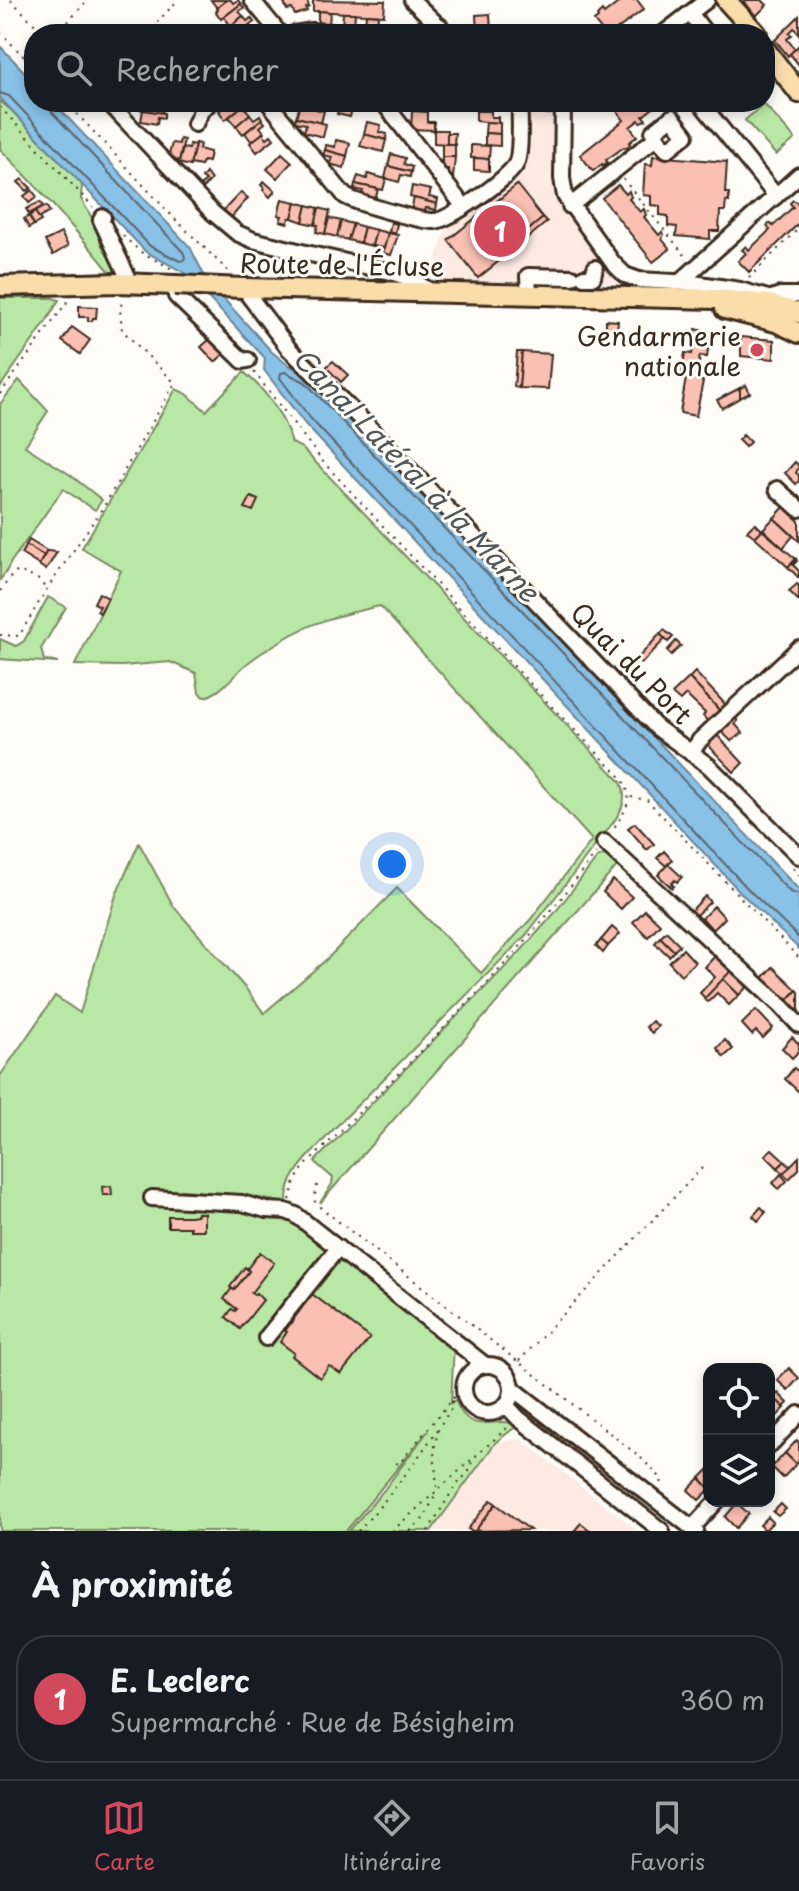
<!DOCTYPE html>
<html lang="fr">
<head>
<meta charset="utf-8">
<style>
  body { margin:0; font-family:"Playpen Sans",sans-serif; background:#242831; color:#f1f3f6 }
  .controls { position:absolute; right:24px; bottom:24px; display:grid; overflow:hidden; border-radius:16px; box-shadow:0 4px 12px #0003 }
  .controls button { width:72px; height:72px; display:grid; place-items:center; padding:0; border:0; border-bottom:2px solid #363941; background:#171b24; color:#f1f3f6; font:40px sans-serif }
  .you { position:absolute; left:392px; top:864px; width:28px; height:28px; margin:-20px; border:6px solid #fff; border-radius:50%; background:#1a73e8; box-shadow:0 0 0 12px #1a73e833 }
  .badge { display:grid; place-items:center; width:52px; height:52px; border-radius:50%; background:#d1495b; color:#fff; font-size:26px; font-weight:700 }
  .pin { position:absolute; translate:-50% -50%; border:4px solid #fff; box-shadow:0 2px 8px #0006 }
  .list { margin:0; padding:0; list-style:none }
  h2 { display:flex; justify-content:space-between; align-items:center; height:104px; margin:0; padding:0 32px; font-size:34px }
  h2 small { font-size:26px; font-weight:400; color:#9ea1a6 }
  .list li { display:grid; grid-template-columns:52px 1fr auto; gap:24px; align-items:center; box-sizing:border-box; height:128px; margin:0 16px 16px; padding:0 16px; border:2px solid #363941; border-radius:32px }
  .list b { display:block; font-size:30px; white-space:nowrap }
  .list p { margin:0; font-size:26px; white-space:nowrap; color:#9ea1a6 }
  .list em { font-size:26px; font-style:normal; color:#9ea1a6 }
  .icon { flex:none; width:44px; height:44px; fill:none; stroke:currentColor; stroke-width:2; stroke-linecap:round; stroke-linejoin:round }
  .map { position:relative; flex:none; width:799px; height:1531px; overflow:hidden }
  .search { position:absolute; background:#171b24; box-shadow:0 4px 12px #0003; left:24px; right:24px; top:24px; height:88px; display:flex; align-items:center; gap:20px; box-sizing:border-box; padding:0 28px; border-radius:32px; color:#9ea1a6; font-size:30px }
  .sheet { height:248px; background:#171b24 }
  nav { display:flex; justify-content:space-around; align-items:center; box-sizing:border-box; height:112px; border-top:2px solid #363941; background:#171b24; font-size:22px; color:#9ea1a6 }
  nav a { display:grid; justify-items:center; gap:4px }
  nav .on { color:#d1495b }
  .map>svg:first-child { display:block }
  .built { fill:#fceae3 }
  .green { fill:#b9e8a6; stroke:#7a8962; stroke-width:2 }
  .water { fill:#89c1e7; stroke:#6a8597; stroke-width:2 }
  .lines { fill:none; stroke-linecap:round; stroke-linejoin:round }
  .shore { stroke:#5a666e; stroke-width:2 }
  .building { fill:#fbc0b4; stroke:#3b2a1e; stroke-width:2 }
  .minor-casing { stroke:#3b2a1e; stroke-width:20 }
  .major-casing { stroke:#3b2a1e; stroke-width:24 }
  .path { stroke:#3b2a1e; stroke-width:2; stroke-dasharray:2 6; stroke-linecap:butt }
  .minor { stroke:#fdfcf7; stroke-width:14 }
  .major { stroke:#faddab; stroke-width:18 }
  .major-bridge-casing { stroke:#3b2a1e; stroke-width:24; stroke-linecap:butt }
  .major-bridge { stroke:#faddab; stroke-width:18 }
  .poi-dot { fill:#d1495b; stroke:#fdfcf7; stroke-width:3 }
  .labels { text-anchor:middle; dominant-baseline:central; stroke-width:6; stroke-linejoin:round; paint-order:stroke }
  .street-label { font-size:26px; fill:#3b2a1e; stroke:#fdfcf7 }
  .poi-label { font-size:26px; fill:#3b2a1e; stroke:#fdfcf7; text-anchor:end }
  .water-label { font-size:28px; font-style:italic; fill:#52575a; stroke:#fdfcf7 }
</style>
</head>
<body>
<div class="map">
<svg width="799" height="1531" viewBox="0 0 799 1531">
  <rect width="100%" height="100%" fill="#fdfcf7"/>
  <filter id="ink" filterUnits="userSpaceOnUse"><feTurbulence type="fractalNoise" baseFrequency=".0125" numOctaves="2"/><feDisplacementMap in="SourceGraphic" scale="16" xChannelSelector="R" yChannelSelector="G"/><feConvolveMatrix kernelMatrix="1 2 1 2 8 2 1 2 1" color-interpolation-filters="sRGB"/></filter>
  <g filter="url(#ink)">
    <g class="built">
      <path d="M529,112L554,116L556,194L621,281L590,284L430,281L447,226L528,162Z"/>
      <path d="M521,1439L638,1531H431L496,1442Z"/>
    </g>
    <g class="green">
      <path d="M0,101L12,111L82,184L81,199L92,218L102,245L121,273L110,272C75,229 39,188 0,149Z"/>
      <path d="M764,104L795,139L776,155L745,120Z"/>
      <path d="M0,298H53L59,300L46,322L0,387Z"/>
      <path d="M244,372C268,393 282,413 292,443L302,448L621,782C628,798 622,811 612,824L526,935L330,1133C313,1153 285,1175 287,1203L248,1196L182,1190L185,1201L289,1216L454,1345L451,1403L455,1400C471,1440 493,1414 518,1425L496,1442L431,1531H349L384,1490L428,1431L346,1531H0V1076L55,996L80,1013L116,895L139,843L174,907L246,989L264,1013L327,959L397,888L481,973L530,920L592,840L380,606C343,614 312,621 279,642C267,649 253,658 243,667C231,678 219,695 203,697L199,692L196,673L170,662L122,666L75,665L121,571L82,548L176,389L187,394L206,411Z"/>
      <path d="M19,380L48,411L25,446L69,474L102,500L95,510L63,489L11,562L6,572L0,580V404Z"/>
      <path d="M48,597L66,607L41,649L44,660L58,663L0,659V639L16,646L24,641Z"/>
      <path d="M606,854L618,865L320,1203L332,1184L333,1178L319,1166L315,1161L519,953L553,915L597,858Z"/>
    </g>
    <path class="water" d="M0,46L34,82V102H53L190,247L203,273L221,296L272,352L288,365L310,375L799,890V949L744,896L305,424L264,370L265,358L185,273L146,252L0,98Z"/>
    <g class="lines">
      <g class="shore">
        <path d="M0,93L9,96L150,246L180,261L184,260L185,257L183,252L51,111L48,102"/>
        <path d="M799,895L790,892L305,382L285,372L281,373L280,378L311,419L750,891L799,938"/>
      </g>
    </g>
    <g class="building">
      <path d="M211,0H227L217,8Z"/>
      <path d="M227,0H231L233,3L238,0L241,4L221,19L216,12L218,9L217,8Z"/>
      <path d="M283,0H307L309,7L306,8L307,11L295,15L292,9L287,10Z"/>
      <path d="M313,0L385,1L384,15L313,11Z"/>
      <path d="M622,0H637L644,9L611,34H597L602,31L594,21L598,18L597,16L602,11L604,14Z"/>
      <path d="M746,0H762L767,5L756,16L744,1Z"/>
      <path d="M241,4L244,8L239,11L243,16L231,26L224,17Z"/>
      <path d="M318,11L330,12L329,25L318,24Z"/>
      <path d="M343,13H355L354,26H342Z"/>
      <path d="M366,14L378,15L377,27H365Z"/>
      <path d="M490,14L491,32L477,33L476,15Z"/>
      <path d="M243,16L247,21L251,18L254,22L240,34H237L231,26Z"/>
      <path d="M799,16V34L794,28L789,33L792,35L787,39L795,49L788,56L775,40Z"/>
      <path d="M799,45V65L790,54Z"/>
      <path d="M133,102H158L157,107L163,108L162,113L132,108Z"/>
      <path d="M218,102H245L246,103L225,120L219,111L223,108Z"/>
      <path d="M247,102H256L246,109L250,114L236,126L229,117Z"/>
      <path d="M340,102L362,107L361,112L352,110L350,117L337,114Z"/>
      <path d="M401,102H417V107L401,106Z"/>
      <path d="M477,102H492L491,111H476Z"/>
      <path d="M628,102H667L668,103L662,104L661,102L643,116L646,120L640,122L639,120L630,127L637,136L629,143L632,147L629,148L628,146L625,148L624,147L606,160L609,164L607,166L606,163L603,166L602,164L593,171L580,155L624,120L617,111Z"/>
      <path d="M707,102H728L715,113Z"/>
      <path d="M300,105L324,111L321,123L296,117Z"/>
      <path d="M143,110L164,113V118L158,117L157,124L141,121Z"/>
      <path d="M412,111L427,112V122H434V130L411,129Z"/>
      <path d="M476,111H491V117H498V123L476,121Z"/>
      <path d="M250,114L254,119L260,115L262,119L243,134L236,126Z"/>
      <path d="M296,117L326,124L323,137L304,132L306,124L295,122Z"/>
      <path d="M262,119L265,123L260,127L264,132L252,142L245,133Z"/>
      <path d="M367,122L381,125L379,132L387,134L386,140L364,134Z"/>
      <path d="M486,122L500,123V134L485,133Z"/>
      <path d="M434,130H447V144L434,143Z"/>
      <path d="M263,133L267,138L271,135L274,139L257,152L250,143Z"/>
      <path d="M447,133H455L454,144H447Z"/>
      <path d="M485,133L500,134V146L485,145Z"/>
      <path d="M364,134L386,140L383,152L360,146Z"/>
      <path d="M180,139L184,140L179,161L168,158L172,143L179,144Z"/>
      <path d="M336,140L350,143L347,156L325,150L326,145L335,147Z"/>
      <path d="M195,143L200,144L199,149L210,152L208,162L203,161L201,166L190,164Z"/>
      <path d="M190,144L195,145L190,166L179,163L183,148L189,149Z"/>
      <rect x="442" y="144" width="13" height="13"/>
      <path d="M471,145L490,146L489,159L471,158Z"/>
      <path d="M325,150L347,156L344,168L330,164L332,157L323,155Z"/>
      <path d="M282,153L292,162L277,178L267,169Z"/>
      <path d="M391,154L405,158L404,164L412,167L411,172L388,166Z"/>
      <path d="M653,156L727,162L725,193H729V202L726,201L725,211H720L719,231H710V239L676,236L677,227L668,226V216L660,215V206L651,205V196L643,195L645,164L652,165Z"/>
      <path d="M442,157H455L453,178H448V169H442Z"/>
      <path d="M474,158L489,159V171L474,170Z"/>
      <path d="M388,166L411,172L410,177L401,175L399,182L385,178Z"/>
      <path d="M206,173L211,180L202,189L200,186L206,181L202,178Z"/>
      <path d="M368,174L386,179L383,190L355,184L358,176L367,179Z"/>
      <path d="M22,179L31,188L27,191L18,182Z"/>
      <path d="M264,181L275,191L270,197L263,190L264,188L261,185Z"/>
      <path d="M355,184L378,189L375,201L361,198L363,191L354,189Z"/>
      <path d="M517,185L543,218L525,233L529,237L478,278L448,240Z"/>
      <path d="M618,185L626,194L629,191L631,197L629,199L640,212L644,209L646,215L644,217L659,235L662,232L664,234L662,239L670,249L653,262L602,198Z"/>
      <path d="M412,186L431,190L429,197L438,199L437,204L410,197Z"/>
      <path d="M32,190L37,197L29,203L24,196Z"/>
      <path d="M241,192L248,198L230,219L222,212Z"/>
      <path d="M414,198L437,204L436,210L426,208L424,214L411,210Z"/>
      <path d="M282,199L296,202L292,218H289L288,223L280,221L282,216L278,215Z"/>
      <path d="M793,200L797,203L799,201V223L749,272L738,261L746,253L742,250L746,246L749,250L770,230L767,226L770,223L773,226L793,207L790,203Z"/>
      <path d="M40,202L43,206L29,214L26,209Z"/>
      <path d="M296,202L307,205L303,222L292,218Z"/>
      <path d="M307,205L319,208L315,225L303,222Z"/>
      <path d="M46,206L50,212L39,218L35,212Z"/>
      <path d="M319,208L330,211L325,234L316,232L318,225H315Z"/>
      <path d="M35,212L41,221L34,225L29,216Z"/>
      <path d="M29,216L34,225L29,228L24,219Z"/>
      <path d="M329,218L341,221L337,237L325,234Z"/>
      <path d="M543,218L547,222L529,237L525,233Z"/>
      <path d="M341,221L353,224L348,240L337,237Z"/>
      <path d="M391,222L397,224L395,234L389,232Z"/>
      <path d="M353,224L364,227L360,243L348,240Z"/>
      <path d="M364,227L376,230L372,246L360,243Z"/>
      <path d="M376,230L388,233L384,248L372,246Z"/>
      <path d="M61,233L68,246L53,255L45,241Z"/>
      <path d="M388,233L398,235L391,255L383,253Z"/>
      <path d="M79,306L97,307L96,318H93L92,321H88V317H79Z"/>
      <path d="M606,320L618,321L617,333L606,332Z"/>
      <path d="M72,327L90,340L80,354L62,341Z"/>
      <path d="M696,329L704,331V342L709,343L707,357L700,356L696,380L703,381L696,416L680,413L686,378L681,377L685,353L692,354Z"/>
      <path d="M704,331L711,332L709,343L704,342Z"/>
      <path d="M741,337L774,340V359L741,356Z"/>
      <path d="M210,339L224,354L215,362L201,347Z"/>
      <path d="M517,352H522L519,388L514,387Z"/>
      <path d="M522,352L551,354L548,389L519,388Z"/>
      <path d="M333,361L348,375L341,382L326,367Z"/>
      <path d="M746,385L750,393L740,398V388Z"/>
      <path d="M740,388V398L722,408L717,400Z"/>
      <path d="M743,435L750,442L745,447L738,440Z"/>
      <path d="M795,462L799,466L796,473L799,475V481L796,484L785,473Z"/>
      <path d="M251,497L258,500L253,511L245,508Z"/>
      <path d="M784,507L799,521V541L774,518Z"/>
      <path d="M774,518L793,536L783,548L763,529Z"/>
      <path d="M755,523L762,530L755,537L747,531Z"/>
      <path d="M762,530L796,559L788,567L755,537Z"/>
      <path d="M29,540L47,551L44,556L26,545Z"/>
      <path d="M26,545L44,556L39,565L21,554Z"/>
      <path d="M47,551L57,552L46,570L39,565Z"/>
      <path d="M796,559L797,561L793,565L799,571V578L788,567Z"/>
      <path d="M797,584L799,586V601L789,591Z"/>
      <path d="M99,593L108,598L100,613L97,611L100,606L94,603Z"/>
      <path d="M664,630L673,637L668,642L660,634Z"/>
      <path d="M660,634L665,639L641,664L637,659Z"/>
      <path d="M676,641L681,646L671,655L667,651Z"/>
      <path d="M695,672L727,706L721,712L689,678Z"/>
      <path d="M689,678L721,712L709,723L703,716L705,713L686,695L680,701L672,694Z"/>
      <path d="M734,716L738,721L735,724L743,733L731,741L720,730Z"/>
      <path d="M716,734L743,763L734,772L706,743Z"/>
      <path d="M635,823L654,844L647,850L628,828Z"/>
      <path d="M664,851L672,860L666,866L657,858Z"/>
      <path d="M668,864L682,877L677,882L675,880L671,884L674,886L672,888L658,875Z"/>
      <path d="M613,880L632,897L621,909L603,892Z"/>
      <path d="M705,896L710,902L695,916L690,912Z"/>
      <path d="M714,906L725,918L713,930L702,918Z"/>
      <path d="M645,910L660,924L648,937L633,922Z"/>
      <path d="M612,927L620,934L608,946L601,940Z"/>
      <path d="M666,931L680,945L674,951L660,937Z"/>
      <path d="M660,937L674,951L669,956L655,943Z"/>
      <path d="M601,940L608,946L603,953L596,946Z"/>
      <path d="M683,949L695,962L681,975L669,962Z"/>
      <path d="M715,956L731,972L705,998L700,993L715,977L705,967Z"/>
      <path d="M773,967L797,990L788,1000L763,978Z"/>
      <path d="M732,970L748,986L739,995L723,979Z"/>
      <path d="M723,979L739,995L729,1005L717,993L708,1002L704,999Z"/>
      <path d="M797,990L799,992V1012L788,1000Z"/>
      <path d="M756,1010L773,1028L763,1038L756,1031L752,1035L742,1024Z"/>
      <path d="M652,1021L658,1026L652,1033L646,1027Z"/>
      <path d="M792,1037L799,1044V1051L792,1058L782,1048Z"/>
      <path d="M725,1040L733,1049L724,1057L717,1048Z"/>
      <path d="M794,1068L799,1072V1092L785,1079Z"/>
      <path d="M772,1149L785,1161L778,1168L765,1155Z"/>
      <path d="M799,1157V1169L789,1179L783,1173Z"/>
      <path d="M785,1161L790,1167L783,1173L778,1168Z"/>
      <path d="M781,1174L787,1181L779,1189L773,1183Z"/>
      <path d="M111,1186L112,1195H103L102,1187Z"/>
      <path d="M761,1207L766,1212L758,1221L753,1216Z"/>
      <path d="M197,1213H204V1230H190V1227H168V1216H190L197,1215Z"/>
      <path d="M260,1252L274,1263L251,1293L254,1295L256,1293L263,1300L240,1329L226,1317L232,1309L235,1311L237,1309L224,1299L232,1288L234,1290L249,1271L247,1269Z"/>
      <path d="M245,1267L249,1271L234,1290L230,1287Z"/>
      <path d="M312,1294L370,1338L341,1374L329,1366L320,1378L292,1356L294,1353L280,1342L287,1332L285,1331Z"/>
      <path d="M789,1368L799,1378L788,1390L777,1380Z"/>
      <path d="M778,1393L788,1403L784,1407L774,1398Z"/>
      <path d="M774,1398L785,1408L773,1420L769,1416V1403Z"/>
      <path d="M797,1440L799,1443V1461L796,1464L785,1453Z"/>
      <path d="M785,1453L796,1464L783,1478L772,1467Z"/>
      <path d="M709,1469V1488L700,1478Z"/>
      <path d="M700,1478L709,1488V1490L699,1500L688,1490Z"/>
      <path d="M491,1500L496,1504L475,1531H471L468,1529Z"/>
      <path d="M737,1503L749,1514L736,1528L725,1517Z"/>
      <path d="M496,1504L530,1530L475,1531Z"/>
      <path d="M781,1504L786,1509L778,1516L773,1512Z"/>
      <path d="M768,1517L773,1522L765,1530L760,1525Z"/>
      <path d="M581,1523L591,1531H574Z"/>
    </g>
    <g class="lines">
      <defs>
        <g id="minor">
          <path d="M252,0L280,34"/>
          <path d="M412,0L447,34"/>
          <path d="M690,13L706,34"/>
          <path d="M294,34L313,31L357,34"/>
          <path d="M399,34L440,26"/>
          <path d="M663,34L707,0"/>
          <path d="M108,102L212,212L237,233L253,240L306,253L391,272L407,277L432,292"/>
          <path d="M268,102L345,196C356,203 422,222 435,221C450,220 509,178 516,164C522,152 519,117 520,102"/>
          <path d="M383,102L464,207"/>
          <path d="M530,102L549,105L573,102"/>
          <path d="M700,102L776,196"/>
          <path d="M563,104L562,178L565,196L613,263L625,275L639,280L693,283L740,290L768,298"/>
          <path d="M672,117L686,135L667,150L653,132Z"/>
          <path d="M195,124L202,109L211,102"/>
          <path d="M570,206L657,137"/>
          <path d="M103,217L101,220L131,284"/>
          <path d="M584,277H593L595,268"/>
          <path d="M680,282L799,175"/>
          <path d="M175,285L176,296L237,355L243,361L248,360"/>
          <path d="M243,288L289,349L371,429L656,727L709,766L799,856"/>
          <path d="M529,294L528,276L572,277"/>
          <path d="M761,302L780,295H799"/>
          <path d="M777,489L799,509"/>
          <path d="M691,753L700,740L799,648"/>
          <path d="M604,842L780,1005L799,1025"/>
          <path d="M152,1198L242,1203L266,1210L286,1211L296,1215L485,1365"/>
          <path d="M266,1338L338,1248"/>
          <circle cx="488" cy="1389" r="24"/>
          <path d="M512,1388L696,1531"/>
          <path d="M506,1405L518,1418L662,1531"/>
          <path d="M769,1446L799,1414"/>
          <path d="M692,1528L717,1501"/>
        </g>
        <g id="major">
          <path d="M726,0L757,34"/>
          <path d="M765,49L799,93"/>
          <path d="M0,286L119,283L175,285"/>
          <path d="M243,288L717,299L768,304L799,313"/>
          <path d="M725,309L776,322L799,333"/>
        </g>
      </defs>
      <use href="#minor" class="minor-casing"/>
      <use href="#major" class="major-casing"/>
      <g class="path">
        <path d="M11,0L44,34"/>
        <path d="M0,32L34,67"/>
        <path d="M57,34L88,0"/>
        <path d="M146,34L178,0"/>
        <path d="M66,102L173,217L229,272"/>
        <path d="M0,107L93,207"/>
        <path d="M623,179L687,258"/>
        <path d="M123,236L141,252L174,270"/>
        <path d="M749,278L799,228"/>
        <path d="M254,372L324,463L553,708L620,776C637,799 625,811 611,832"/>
        <path d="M0,394L70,298"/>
        <path d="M0,591L13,574L19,571L39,580L46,589"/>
        <path d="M0,635L19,636L47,589L104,506L175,383L122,330L120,309L123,299"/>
        <path d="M631,797L647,800L799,958"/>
        <path d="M793,868L799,875"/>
        <path d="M317,1185L314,1199L316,1204L639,1456L662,1479L661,1484"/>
        <path d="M290,1200L295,1181L304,1167C405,1066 511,969 596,853"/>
        <path d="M519,1361L703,1167"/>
        <path d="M396,1463L399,1464L454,1397L463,1391"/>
        <path d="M437,1487L434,1451L438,1430"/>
        <path d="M358,1531C393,1493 425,1450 452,1407V1400"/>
        <path d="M392,1531L507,1428"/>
        <path d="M410,1531L424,1518L436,1494"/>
        <path d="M428,1531L454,1488L470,1470L472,1460"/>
      </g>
      <use href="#minor" class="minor"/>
      <use href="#major" class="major"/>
      <defs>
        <path id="major-bridge" d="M175,285L243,288"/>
      </defs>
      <use href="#major-bridge" class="major-bridge-casing"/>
      <use href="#major-bridge" class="major-bridge"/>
    </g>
  </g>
  <circle class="poi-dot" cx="757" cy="350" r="8"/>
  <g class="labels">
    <g class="street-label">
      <text transform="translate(342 264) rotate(1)">Route de l'Écluse</text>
      <text transform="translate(632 663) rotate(45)">Quai du Port</text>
    </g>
    <g class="poi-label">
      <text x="741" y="335">Gendarmerie<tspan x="741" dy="30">nationale</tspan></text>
    </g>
    <g class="water-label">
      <text transform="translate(417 474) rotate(46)">Canal Latéral à la Marne</text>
    </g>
  </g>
</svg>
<div class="controls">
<button><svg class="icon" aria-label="locate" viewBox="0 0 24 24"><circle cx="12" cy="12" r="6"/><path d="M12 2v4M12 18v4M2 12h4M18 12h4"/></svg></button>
<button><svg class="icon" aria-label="layers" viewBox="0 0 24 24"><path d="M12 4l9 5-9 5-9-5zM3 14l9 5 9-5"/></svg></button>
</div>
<div class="you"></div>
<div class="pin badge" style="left:500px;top:231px">1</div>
<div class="search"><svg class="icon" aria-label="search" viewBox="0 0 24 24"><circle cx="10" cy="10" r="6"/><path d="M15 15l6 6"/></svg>Rechercher</div>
</div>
<section class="sheet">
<h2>À proximité<small></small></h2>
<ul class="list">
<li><span class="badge">1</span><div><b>E. Leclerc</b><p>Supermarché · Rue de Bésigheim</p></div><em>360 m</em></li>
</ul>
</section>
<nav>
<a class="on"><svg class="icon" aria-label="map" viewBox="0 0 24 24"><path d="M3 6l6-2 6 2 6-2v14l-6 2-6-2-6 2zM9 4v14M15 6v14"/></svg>Carte</a>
<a><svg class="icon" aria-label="directions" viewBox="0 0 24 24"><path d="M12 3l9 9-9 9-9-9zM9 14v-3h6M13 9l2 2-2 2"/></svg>Itinéraire</a>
<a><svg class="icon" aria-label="saved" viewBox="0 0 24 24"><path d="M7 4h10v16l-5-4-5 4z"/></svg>Favoris</a>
</nav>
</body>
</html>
